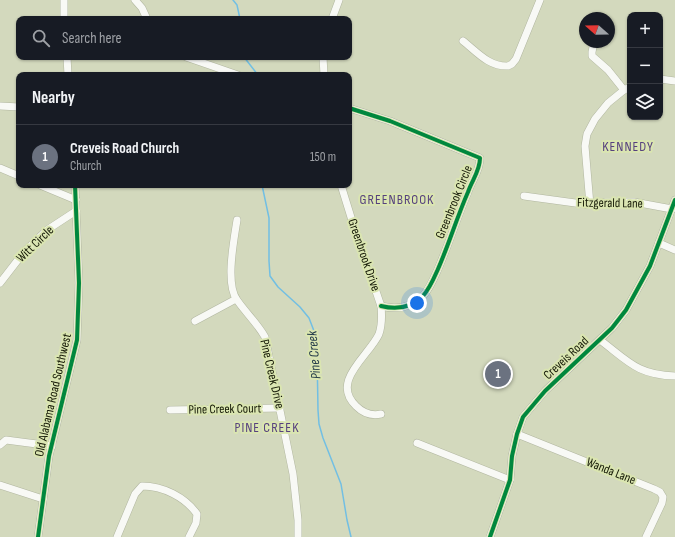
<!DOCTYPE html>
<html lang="en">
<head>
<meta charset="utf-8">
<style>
  body { margin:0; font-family:"Sofia Sans Condensed",sans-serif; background:#20242c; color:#f1f3f6 }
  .controls { position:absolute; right:12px; top:12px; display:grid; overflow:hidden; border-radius:8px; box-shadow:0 1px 3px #0004 }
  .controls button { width:36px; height:36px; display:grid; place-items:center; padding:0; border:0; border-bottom:1px solid #363941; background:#171b24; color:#f1f3f6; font:20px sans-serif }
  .compass { position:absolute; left:579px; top:12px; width:36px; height:36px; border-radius:50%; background:#171b24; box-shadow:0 1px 3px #0004; rotate:290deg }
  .you { position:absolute; left:417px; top:303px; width:14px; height:14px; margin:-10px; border:3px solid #fff; border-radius:50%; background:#1a73e8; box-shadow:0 0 0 6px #1a73e833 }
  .badge { display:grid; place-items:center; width:26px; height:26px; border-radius:50%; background:#acafa6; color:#fff; font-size:13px; font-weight:700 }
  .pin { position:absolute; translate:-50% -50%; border:2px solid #fff; box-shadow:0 1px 4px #0006 }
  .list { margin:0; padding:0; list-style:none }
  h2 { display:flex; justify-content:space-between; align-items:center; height:52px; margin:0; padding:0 16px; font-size:17px }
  h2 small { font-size:13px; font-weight:400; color:#9ea1a6 }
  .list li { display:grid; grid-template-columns:26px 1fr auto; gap:12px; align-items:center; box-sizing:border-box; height:64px; padding:0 16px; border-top:1px solid #363941 }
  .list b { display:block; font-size:15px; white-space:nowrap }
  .list p { margin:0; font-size:13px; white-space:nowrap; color:#9ea1a6 }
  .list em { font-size:13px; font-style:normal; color:#9ea1a6 }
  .icon { flex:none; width:22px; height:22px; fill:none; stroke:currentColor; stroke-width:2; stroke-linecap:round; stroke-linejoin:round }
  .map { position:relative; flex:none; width:675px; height:537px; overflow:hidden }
  .search { position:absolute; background:#171b24; box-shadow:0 1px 3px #0004; left:16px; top:16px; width:336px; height:44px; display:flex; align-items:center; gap:10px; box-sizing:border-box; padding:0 14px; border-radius:8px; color:#9ea1a6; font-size:15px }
  .panel { position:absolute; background:#171b24; box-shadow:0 1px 3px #0004; left:16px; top:72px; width:336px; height:116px; border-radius:8px }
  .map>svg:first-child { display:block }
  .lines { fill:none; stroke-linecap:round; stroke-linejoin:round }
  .stream { stroke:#72bfe3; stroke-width:1.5 }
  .minor-casing { stroke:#b1b6a0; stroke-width:8 }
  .minor { stroke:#f8f9f5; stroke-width:7 }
  .cycleway-casing { stroke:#dae5b1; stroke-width:6 }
  .cycleway { stroke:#00873e; stroke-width:4 }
  .labels { text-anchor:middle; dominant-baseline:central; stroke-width:4; stroke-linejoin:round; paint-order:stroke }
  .street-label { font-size:13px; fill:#141805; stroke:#dae5b1 }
  .neighbourhood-label { font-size:14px; letter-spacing:1px; fill:#56417e; stroke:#dae5b1 }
  .water-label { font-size:14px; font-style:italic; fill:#233a49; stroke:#dae5b1 }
</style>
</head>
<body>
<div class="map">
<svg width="675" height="537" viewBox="0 0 675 537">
  <rect width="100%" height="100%" fill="#d3d9bd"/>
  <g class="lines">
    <g class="stream">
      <path d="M233,0L237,5L240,19"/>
      <path d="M244,57L258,75"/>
      <path d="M262,185L269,218V261L270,276L278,287L300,307L309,318L314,331L317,352L318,410L319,424L323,438L341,484L347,520L351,537"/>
    </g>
    <defs>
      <g id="minor">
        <path d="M64,0V19"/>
        <path d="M135,0L142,8L147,19"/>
        <path d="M332,19L339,0"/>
        <path d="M463,41C477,52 489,67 508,66L512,64L516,59L540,0"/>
        <path d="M594,42L592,52V56L608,70L624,90"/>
        <path d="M67,57L68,75"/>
        <path d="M186,57L238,75"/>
        <path d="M323,57L324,75"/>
        <path d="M660,79L675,81"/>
        <path d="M0,106L19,107"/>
        <path d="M349,108L390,121L480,158C480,171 472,180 468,192C457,217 449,244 438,269C434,278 430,288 423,296C411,308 397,310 381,306"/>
        <path d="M0,168L19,176"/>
        <path d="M40,185L76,200"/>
        <path d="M341,185L354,227L381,306C382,316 382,325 379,334C369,356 330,381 356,406C363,413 372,416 381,414"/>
        <path d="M524,196L590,205L606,202H634L672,209"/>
        <path d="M590,205L585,146L587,134L595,119L608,103L624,90L630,87"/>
        <path d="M237,220C234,240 225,284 237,300C246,313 257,323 265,337L293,474L298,520V537"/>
        <path d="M659,243L675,250"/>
        <path d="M0,283L24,252L47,230L76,211"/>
        <path d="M195,321L236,299"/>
        <path d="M600,340C628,361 637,375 675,376"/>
        <path d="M170,410L280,408"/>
        <path d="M517,434L654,489L660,492L663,497L662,503L646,537"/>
        <path d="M417,443L510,480"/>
        <path d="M0,445L6,440L52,446"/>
        <path d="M0,485L43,499"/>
        <path d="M38,537L49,456L77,340L79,283L75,185"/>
        <path d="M117,537L135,494L142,486C163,486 185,497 197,514L196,523L189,537"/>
        <path d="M490,537L510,480L512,456L517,434L523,417L545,391L612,328L626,310L650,266L675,200"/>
      </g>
    </defs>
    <use href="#minor" class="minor-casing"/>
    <use href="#minor" class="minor"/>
    <defs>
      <g id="cycleway">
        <path d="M349,108L390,121L480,158C480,171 472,180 468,192C457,217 449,244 438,269C434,278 430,288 423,296C411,308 397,310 381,306"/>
        <path d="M38,537L49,456L77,340L79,283L75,185"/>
        <path d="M490,537L510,480L512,456L517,434L523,417L545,391L612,328L626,310L650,266L675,200"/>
      </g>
    </defs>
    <use href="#cycleway" class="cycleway-casing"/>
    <use href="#cycleway" class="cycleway"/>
  </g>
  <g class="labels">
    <g class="street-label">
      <text transform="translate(454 202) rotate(-68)">Greenbrook Circle</text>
      <text transform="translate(610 203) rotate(1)">Fitzgerald Lane</text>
      <text transform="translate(35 244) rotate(-44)">Witt Circle</text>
      <text transform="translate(364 255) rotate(71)">Greenbrook Drive</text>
      <text transform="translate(566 358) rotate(-43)">Creveis Road</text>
      <text transform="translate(272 374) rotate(77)">Pine Creek Drive</text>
      <text transform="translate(53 395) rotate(-77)">Old Alabama Road Southwest</text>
      <text transform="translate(225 409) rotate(-1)">Pine Creek Court</text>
      <text transform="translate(611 471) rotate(22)">Wanda Lane</text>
    </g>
    <g class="neighbourhood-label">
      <text x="628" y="146">KENNEDY</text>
      <text x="397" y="199">GREENBROOK</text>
      <text x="267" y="427">PINE CREEK</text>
    </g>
    <g class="water-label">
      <text transform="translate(314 355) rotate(-95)">Pine Creek</text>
    </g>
  </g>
</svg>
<div class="controls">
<button>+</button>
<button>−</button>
<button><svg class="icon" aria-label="layers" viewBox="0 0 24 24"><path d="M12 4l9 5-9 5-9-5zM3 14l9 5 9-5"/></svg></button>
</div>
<svg class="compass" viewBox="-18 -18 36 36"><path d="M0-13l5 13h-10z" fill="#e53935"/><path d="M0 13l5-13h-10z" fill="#9ea1a6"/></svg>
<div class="you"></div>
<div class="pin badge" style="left:498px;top:374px;background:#6b7280">1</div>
<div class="search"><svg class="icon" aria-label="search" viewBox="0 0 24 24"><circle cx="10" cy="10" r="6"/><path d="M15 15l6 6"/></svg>Search here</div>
<section class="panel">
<h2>Nearby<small></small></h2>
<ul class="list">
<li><span class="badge" style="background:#6b7280">1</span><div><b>Creveis Road Church</b><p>Church</p></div><em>150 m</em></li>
</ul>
</section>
</div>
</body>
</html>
